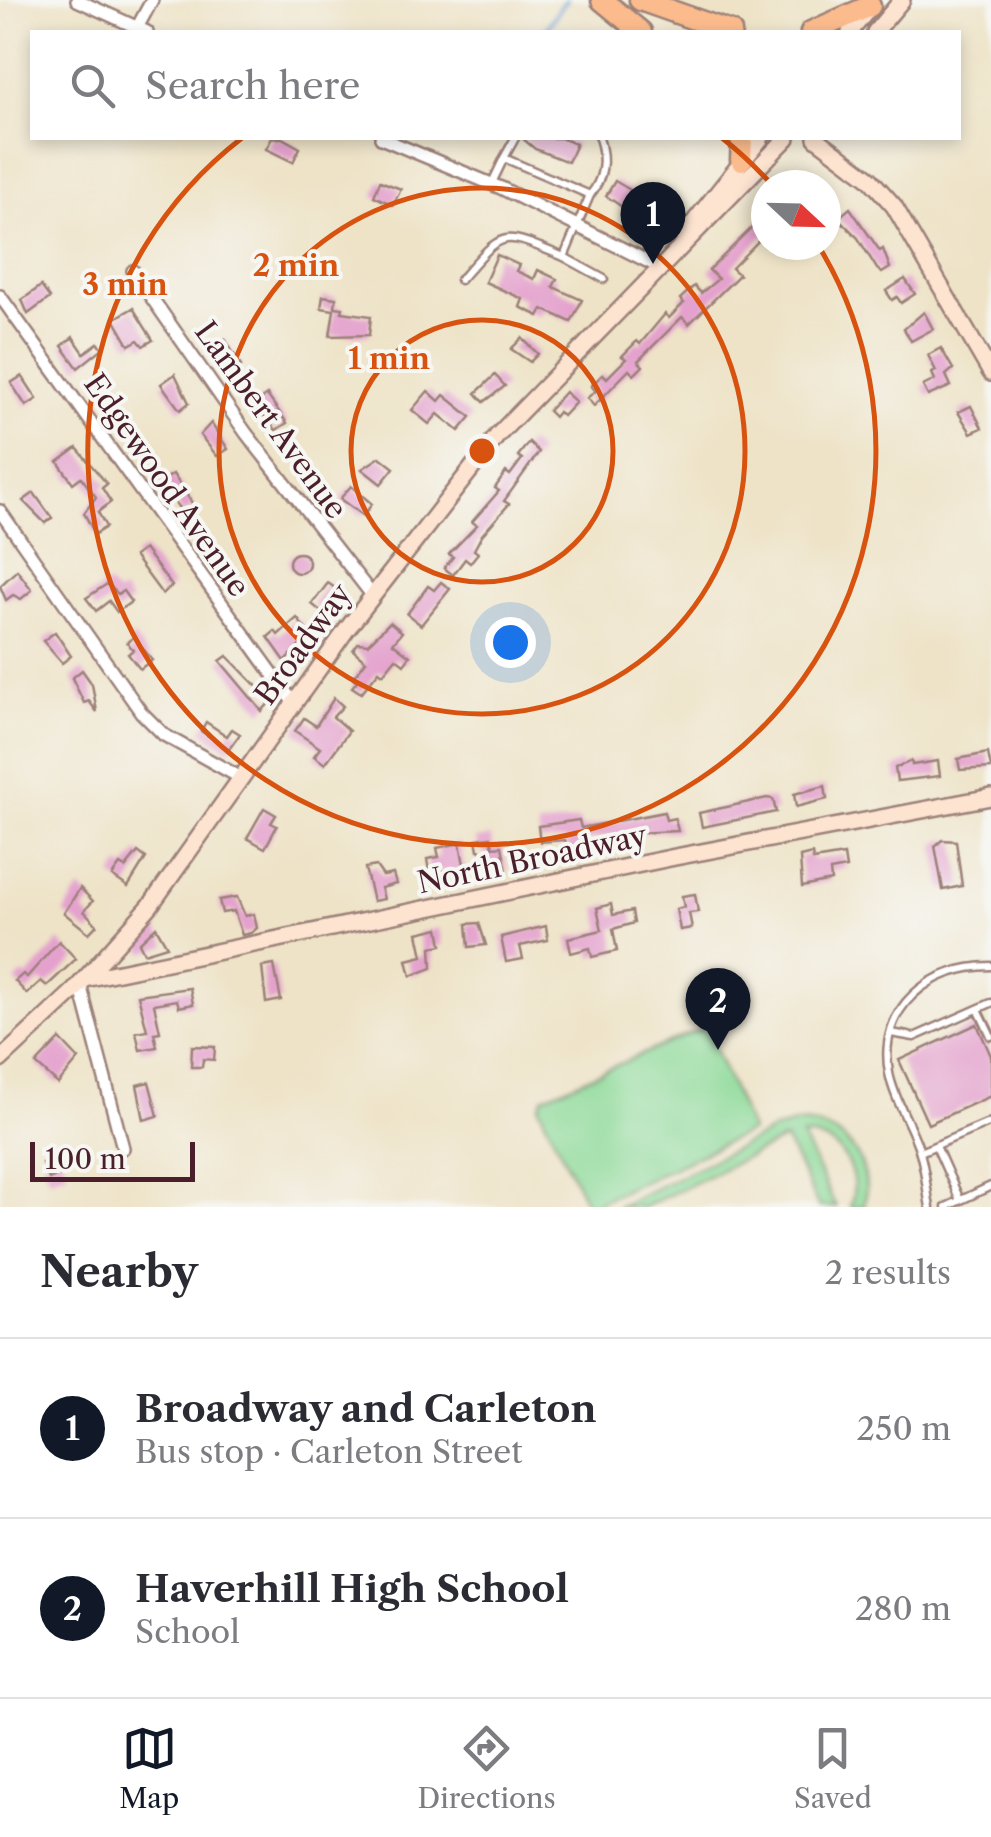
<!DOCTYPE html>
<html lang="en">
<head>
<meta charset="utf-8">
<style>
  body { margin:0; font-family:"Libre Caslon Text",serif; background:#f7f7f7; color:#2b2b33 }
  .compass { position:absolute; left:751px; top:170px; width:90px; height:90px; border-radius:50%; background:#fff; box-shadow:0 5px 15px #0003; rotate:112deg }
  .scale { position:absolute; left:30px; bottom:25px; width:165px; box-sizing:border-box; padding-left:10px; border:5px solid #4a1f2b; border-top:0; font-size:28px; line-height:35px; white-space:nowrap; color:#4a1f2b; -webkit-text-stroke:8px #f6f6f2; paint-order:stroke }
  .you { position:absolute; left:510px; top:642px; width:35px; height:35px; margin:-25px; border:8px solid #fff; border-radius:50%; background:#1a73e8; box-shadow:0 0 0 15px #1a73e833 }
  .badge { display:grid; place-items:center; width:65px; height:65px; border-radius:50%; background:#111827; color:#fff; font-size:32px; font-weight:700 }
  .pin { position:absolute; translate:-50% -82px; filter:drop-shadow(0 2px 5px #0008) }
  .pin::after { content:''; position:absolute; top:52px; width:35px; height:30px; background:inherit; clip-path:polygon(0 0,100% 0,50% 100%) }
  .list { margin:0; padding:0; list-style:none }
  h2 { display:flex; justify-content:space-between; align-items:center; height:130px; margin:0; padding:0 40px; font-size:42px }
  h2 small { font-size:32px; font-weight:400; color:#7c7c81 }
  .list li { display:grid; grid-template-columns:65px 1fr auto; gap:30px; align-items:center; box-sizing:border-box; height:180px; padding:0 40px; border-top:2px solid #e1e1e2 }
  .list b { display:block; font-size:38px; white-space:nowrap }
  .list p { margin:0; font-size:32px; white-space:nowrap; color:#7c7c81 }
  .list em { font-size:32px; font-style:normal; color:#7c7c81 }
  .icon { flex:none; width:55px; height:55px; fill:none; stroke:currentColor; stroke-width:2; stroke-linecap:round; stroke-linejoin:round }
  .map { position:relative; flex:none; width:991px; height:1207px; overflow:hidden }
  .search { position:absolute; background:#fff; box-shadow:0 5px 15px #0003; left:30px; right:30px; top:30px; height:110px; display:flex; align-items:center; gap:25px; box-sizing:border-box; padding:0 35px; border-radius:0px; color:#7c7c81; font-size:38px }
  .sheet { height:490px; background:#fff }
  nav { display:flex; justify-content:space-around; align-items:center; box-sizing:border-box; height:140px; border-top:2px solid #e1e1e2; background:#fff; font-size:28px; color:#7c7c81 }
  nav a { display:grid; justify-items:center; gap:5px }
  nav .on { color:#111827 }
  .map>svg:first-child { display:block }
  .green { fill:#8bd997; stroke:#6a7c61; stroke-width:2.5 }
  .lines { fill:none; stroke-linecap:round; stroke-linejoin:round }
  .stream { stroke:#6ba2d9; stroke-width:4 }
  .building { fill:#e4a1cd }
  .lane-casing { stroke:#9c8179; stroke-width:11 }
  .street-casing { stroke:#9c8179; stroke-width:16 }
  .secondary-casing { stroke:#9c8179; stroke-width:20 }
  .highway-casing { stroke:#9c8179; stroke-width:25 }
  .lane { stroke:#fff; stroke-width:6 }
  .street { stroke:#fff; stroke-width:11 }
  .secondary { stroke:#fde4d1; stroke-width:15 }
  .highway { stroke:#fbbb8d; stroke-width:20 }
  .ring { fill:none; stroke:#d8530f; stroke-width:5 }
  .labels { text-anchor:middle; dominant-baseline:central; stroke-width:8; stroke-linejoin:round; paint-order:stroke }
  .street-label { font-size:30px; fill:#4a1f2b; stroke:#f6f6f2 }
  .centre { fill:#d8530f; stroke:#f6f6f2; stroke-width:5 }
  .ring-label { font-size:30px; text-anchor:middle; font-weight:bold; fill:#d8530f; stroke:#f6f6f2; stroke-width:8; stroke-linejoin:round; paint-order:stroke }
</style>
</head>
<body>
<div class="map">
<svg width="991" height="1207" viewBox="0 0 991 1207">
  <rect width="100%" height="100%" fill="#f6f6f2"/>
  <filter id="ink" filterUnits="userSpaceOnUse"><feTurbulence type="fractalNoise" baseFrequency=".01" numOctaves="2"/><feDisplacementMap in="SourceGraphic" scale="20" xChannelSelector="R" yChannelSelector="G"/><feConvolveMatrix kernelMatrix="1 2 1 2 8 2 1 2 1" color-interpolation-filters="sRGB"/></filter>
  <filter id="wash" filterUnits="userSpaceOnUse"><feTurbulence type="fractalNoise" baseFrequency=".0048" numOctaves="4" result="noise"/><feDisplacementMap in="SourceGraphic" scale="40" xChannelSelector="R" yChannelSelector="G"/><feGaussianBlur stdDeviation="2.25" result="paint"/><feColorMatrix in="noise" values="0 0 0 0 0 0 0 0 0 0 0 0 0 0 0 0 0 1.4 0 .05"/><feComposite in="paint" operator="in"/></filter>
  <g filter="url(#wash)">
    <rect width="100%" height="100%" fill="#eee3c7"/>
    <g class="green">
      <path d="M705,1027L751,1131L588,1207L539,1107L543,1097Z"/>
      <path d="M798,1123C845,1123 874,1162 864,1207H850C863,1173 839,1134 802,1136L836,1207H819L785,1139L644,1207H617L774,1130Z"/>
    </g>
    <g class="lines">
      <path class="stream" d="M544,32L566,0"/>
    </g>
    <g id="blocks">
      <g class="building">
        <path d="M272,138H282L300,148L293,162L266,149Z"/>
        <path d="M522,138H561L576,144L568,162L535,149Z"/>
        <path d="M380,181L401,189L393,205L374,196Z"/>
        <path d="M615,181L649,201L651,197L662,204L664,201L678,210L669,223L648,207L640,219L606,196Z"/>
        <path d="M850,208L880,251L883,249L890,268L882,273L877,269L858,238L838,218Z"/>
        <path d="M766,214V233L732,268L739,275L689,324L682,317L638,361L643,366L634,375L629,370L594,406L587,398L596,391L591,386L603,374L607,378L626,359L622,356L637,341L640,344L665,314L669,318L684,303L680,299L694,286L701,293L718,279L709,270Z"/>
        <path d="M497,255L519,265L516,271L534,279L538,270L557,279L553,287L582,300L571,322L543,309L539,316L520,307L523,299L485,282Z"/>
        <path d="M905,279L915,294L901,303L897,297L892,300L886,291Z"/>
        <path d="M41,286L50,298L28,314L22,300Z"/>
        <path d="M323,296L336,298L335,307L343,308L342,312L371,316L369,335L330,336L334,310L321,308Z"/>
        <path d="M133,308L153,340L143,346L138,340L129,345L114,319Z"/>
        <path d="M924,312L933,329L911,341L904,329Z"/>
        <path d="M73,337L84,353L98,343L103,348L78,368L62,346Z"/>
        <path d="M522,338L538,354L530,362L511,349Z"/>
        <path d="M225,339L241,366L230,373L214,348Z"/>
        <path d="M941,348L953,369L946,375L951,386L928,396L923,386L935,380L932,373L936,371L928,355Z"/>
        <path d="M175,374L189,403L180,410L161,384Z"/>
        <path d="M495,375L505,386L484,402L476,393Z"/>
        <path d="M22,376L37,399L26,406L11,383Z"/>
        <path d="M428,391L439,401L444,395L471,417L459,431L438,414L429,424L412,410Z"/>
        <path d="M565,392L576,402L563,416L558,412L554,417L548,411Z"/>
        <path d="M267,395L287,423L276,430L254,404Z"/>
        <path d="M971,406L982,428L971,433L958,412Z"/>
        <path d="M211,423L228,449L217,456L200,435Z"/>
        <path d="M529,442L539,452L504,501L509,504L482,535L474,550L478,553L470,563L465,559L453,575L444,568L453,557L449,554L477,525L472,522L499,491L495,488L506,472L510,475L522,459L518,456Z"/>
        <path d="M77,448L107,484L102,488L111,502L98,512L106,527L95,534L84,513L96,497L81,477L73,483L58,462Z"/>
        <path d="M380,457L394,468L381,484L362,469Z"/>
        <path d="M173,474L194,506L183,514L161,482Z"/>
        <path d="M351,486L372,504L363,516L340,499Z"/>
        <path d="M34,493L52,518L45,523L23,501Z"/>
        <path d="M144,549L172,586L162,594L134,556Z"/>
        <circle cx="299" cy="563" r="10"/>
        <path d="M17,570L32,590L21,599L13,595L6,600L0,586Z"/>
        <path d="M441,582L450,589L421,625L407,614L428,586L434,590Z"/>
        <path d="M328,583L342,593L325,615L312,604Z"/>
        <path d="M107,584L118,594L123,591L131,602L117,612L109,601L96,611L86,598Z"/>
        <path d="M297,618L310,635L285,661L268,637L275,631L278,635Z"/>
        <path d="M390,622L402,632L393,643L410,656L404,664L396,658L383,674L379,671L361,693L352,687L357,681L353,678L366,661L353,650L358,643L368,644Z"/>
        <path d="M55,632L71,656L62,663L43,641Z"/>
        <path d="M134,637L152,660L140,669L128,654L133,650L127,642Z"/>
        <path d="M227,656L271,701L262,711L220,661Z"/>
        <path d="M82,670L92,684L97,712L89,701L84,703L72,678Z"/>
        <path d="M334,698L343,706L333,717L349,731L325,764L314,756L320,748L295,731L304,718L316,726Z"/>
        <path d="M206,722L227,736L232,729L240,734L229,749L201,731Z"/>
        <path d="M988,753L991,768L960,770L958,759Z"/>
        <path d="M911,761L912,765L938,761L940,776L897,781L895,768Z"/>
        <path d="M825,786L827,799L796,807L794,794Z"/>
        <path d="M767,798L773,799L776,812L702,827L699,813Z"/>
        <path d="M264,808L276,815L271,823L277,826L265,848L247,838Z"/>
        <path d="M664,812L666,820L675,818L678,831L633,833L634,846L622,848L618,835L583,841L584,855L572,858L565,840L540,842L538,826L579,820L581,828Z"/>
        <path d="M491,837L493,847L502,846L507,872L492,874L485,852L478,850L476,839Z"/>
        <path d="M942,840L956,841L962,886L943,890L935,846Z"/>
        <path d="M460,843L465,870L429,872L427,859L439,857L437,848Z"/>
        <path d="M138,852L146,858L128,887L112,876L120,865L125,868Z"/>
        <path d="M812,854L813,860L844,855L846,868L830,871L831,881L802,887L800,857Z"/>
        <path d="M376,866L383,876L393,874L396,884L381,888L384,899L373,901L365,868Z"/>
        <path d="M80,888L93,901L84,911L97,925L89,933L64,913Z"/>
        <path d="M695,894L698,912L689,913L692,928L680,930L676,909L684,907L682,896Z"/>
        <path d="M237,897L245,916L254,914L257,928L251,933L242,935L234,911L222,913L219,900Z"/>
        <path d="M611,904L613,915L632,911L634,923L613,929L617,951L592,957L590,948L571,953L568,938L602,930L597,908Z"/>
        <path d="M479,923L486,945L469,947L467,924Z"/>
        <path d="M546,926L548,940L520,946L523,959L506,962L501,937Z"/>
        <path d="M156,927L167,946L144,953L139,943Z"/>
        <path d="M439,928L442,945L431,947L432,968L411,976L407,960L423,956L418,933Z"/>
        <path d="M59,941L76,959L47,986L41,981L27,994L15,981L23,974L27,977Z"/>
        <path d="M274,965L281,1000L266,1003L262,967Z"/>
        <path d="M190,988L193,1004L179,1007L177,1000L154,1004L160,1032L154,1033L157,1047L140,1050L136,1032L147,1030L138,995Z"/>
        <path d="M977,1024L991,1056V1096L928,1124L899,1060Z"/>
        <path d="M60,1039L79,1059L58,1084L36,1064Z"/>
        <path d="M192,1046L215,1047L214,1060L203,1059L202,1067H191Z"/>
        <path d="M149,1082L158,1116L144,1120L137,1085Z"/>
        <path d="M60,1155L67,1172L49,1179L42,1163Z"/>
      </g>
    </g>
  </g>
  <g filter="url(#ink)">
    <use href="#blocks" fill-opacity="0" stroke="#9c8179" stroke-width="2.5"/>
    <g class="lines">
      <defs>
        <g id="lane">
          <path d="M504,158L515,138"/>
          <path d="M590,195C604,178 606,159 599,138"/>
          <path d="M564,257L604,279"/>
          <path d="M460,280C506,228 500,231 564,257L590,195L504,158L491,185"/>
          <path d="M978,1009L991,1036"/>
          <path d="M891,1033L914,1037L991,1003"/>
          <path d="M936,1146L960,1200"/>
          <path d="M920,1152L991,1122"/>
          <path d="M930,1207C926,1187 925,1165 918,1146C909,1121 894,1099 889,1073C877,1007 931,966 991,966"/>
          <path d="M946,1207L991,1186"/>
        </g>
        <g id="street">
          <path d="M77,0L147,32"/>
          <path d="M137,28L152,0"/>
          <path d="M381,138L501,188L661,268"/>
          <path d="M133,271L246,433L372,595"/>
          <path d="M0,296L293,702"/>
          <path d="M0,511L141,712L164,735L241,778"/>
          <path d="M80,984L123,1148"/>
        </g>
        <g id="secondary">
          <path d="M850,32L869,8"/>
          <path d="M875,32L902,0"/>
          <path d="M816,138L869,178L894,206L991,373"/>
          <path d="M683,236L761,138"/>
          <path d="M85,979L675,857L991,797"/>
          <path d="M0,1060L74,991L150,906L347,629L497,436L787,138"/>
        </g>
        <g id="highway">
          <path d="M602,0L641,32"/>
          <path d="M640,0L731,32"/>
          <path d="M811,32L870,6"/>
          <path d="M741,160L742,138"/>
        </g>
      </defs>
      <use href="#lane" class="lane-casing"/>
      <use href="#street" class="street-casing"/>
      <use href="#secondary" class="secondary-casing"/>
      <use href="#highway" class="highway-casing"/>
      <use href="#lane" class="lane"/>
      <use href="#street" class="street"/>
      <use href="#secondary" class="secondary"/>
      <use href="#highway" class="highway"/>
    </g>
  </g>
  <g class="ring">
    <circle cx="482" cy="451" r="131"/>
    <circle cx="482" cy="451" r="263"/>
    <path d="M722 138A394 394 0 0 1 772 185M818 245A394 394 0 1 1 242 138"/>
  </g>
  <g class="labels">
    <g class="street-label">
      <text transform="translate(271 420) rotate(54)">Lambert Avenue</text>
      <text transform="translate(167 485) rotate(55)">Edgewood Avenue</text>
      <text transform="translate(303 644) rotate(-54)">Broadway</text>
      <text transform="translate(532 859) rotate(-12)">North Broadway</text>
    </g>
  </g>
  <circle cx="482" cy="451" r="15" class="centre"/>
  <g class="ring-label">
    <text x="296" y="276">2 min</text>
    <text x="125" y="295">3 min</text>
    <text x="389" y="369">1 min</text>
  </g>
</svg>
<svg class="compass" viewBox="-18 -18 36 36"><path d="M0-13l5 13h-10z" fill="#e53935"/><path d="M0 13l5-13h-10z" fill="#7c7c81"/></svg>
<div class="scale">100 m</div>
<div class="you"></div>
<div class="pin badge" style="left:653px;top:264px">1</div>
<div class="pin badge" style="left:718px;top:1050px">2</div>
<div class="search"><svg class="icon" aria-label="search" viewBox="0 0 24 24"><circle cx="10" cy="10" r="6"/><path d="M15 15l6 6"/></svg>Search here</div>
</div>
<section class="sheet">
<h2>Nearby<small>2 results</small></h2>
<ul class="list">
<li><span class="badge">1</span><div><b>Broadway and Carleton</b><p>Bus stop · Carleton Street</p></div><em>250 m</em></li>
<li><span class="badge">2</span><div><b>Haverhill High School</b><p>School</p></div><em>280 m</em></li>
</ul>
</section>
<nav>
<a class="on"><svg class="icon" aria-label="map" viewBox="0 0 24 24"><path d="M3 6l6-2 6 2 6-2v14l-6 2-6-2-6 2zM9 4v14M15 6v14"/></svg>Map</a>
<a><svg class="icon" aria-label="directions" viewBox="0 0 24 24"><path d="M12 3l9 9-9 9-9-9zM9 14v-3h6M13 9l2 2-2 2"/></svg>Directions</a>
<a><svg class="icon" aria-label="saved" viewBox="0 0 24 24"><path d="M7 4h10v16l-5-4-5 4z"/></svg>Saved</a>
</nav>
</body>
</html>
